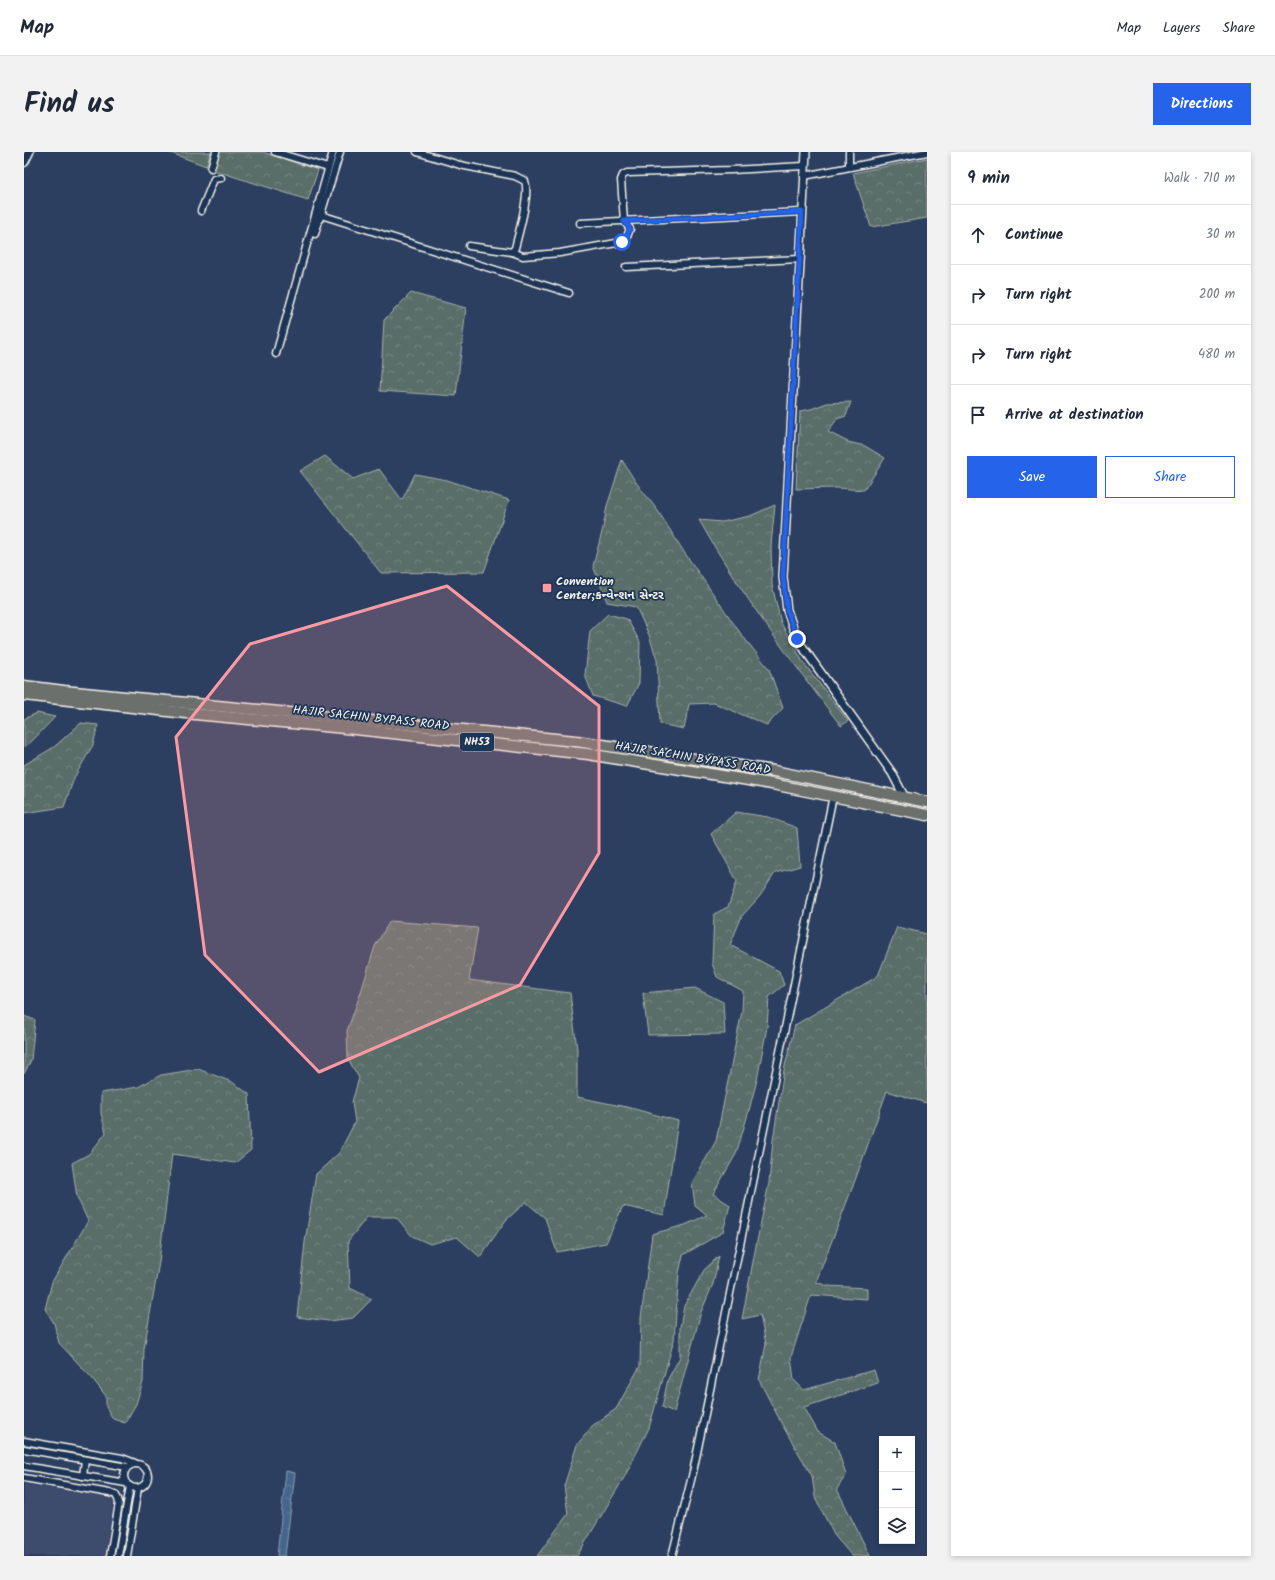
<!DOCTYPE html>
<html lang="en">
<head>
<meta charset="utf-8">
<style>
  body { margin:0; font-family:Kalam,"Noto Sans Gujarati",sans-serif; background:#f2f2f3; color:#1f2937 }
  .controls { position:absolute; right:12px; bottom:12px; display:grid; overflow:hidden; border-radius:0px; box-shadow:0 2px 6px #0003 }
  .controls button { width:36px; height:36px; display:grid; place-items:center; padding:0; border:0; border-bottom:1px solid #e0e1e3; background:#fff; color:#1f2937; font:20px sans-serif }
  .stop { position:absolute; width:12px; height:12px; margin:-9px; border:3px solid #2563eb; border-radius:50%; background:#fff }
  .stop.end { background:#2563eb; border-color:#fff; box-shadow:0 1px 4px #0008 }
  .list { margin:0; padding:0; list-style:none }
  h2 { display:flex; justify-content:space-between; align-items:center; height:52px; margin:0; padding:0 16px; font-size:17px }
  h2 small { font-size:13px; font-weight:400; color:#747a83 }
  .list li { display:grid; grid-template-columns:26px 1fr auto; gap:12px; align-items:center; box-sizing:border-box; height:60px; padding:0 16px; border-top:1px solid #e0e1e3 }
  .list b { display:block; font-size:15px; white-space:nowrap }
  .list em { font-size:13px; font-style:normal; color:#747a83 }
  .actions { display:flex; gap:8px; padding:12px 16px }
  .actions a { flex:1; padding:9px 0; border:1px solid #2563eb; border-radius:0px; text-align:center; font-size:14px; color:#2563eb }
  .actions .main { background:#2563eb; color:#fff }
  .icon { flex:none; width:22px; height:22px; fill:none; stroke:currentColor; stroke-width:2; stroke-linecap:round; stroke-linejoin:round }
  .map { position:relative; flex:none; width:903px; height:1404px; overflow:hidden; border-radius:0px }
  header { display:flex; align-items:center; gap:24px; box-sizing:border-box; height:56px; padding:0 20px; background:#fff; border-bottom:1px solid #e0e1e3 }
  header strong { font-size:19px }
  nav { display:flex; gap:22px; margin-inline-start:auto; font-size:14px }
  .intro { display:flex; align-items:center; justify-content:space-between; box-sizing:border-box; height:96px; padding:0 24px }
  h1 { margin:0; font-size:28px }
  .button { padding:10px 18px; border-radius:0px; background:#2563eb; color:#fff; font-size:14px; font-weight:700 }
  main { display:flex; gap:24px; padding:0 24px }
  aside { flex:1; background:#fff; border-radius:0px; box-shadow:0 2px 6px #0003 }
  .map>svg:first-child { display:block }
  .built { fill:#3e4b6d }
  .forest { fill:url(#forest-crowns); stroke:#a7b0a8 }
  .water { fill:url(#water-ripples); stroke:#8a9eb0 }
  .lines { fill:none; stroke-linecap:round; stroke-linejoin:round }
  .minor-casing { stroke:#f4f1e8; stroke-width:9 }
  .tertiary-casing { stroke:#f4f1e8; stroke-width:10 }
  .secondary-casing { stroke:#f4f1e8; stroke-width:11 }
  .trunk-casing { stroke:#f4f1e8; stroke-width:13 }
  .minor { stroke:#1d3557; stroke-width:6 }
  .tertiary { stroke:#1d3557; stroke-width:7 }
  .secondary { stroke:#1d3557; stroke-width:8 }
  .trunk { stroke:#6c706d; stroke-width:10 }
  .route { stroke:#2563eb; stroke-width:5 }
  .marked { fill:#ff9aa2; fill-opacity:0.2; stroke:#ff9aa2; stroke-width:3; stroke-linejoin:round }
  .poi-dot { fill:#ff9aa2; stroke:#1d3557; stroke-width:1.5 }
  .labels { text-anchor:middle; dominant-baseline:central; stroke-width:3.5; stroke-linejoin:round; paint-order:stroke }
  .shield { fill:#1d3557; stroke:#b4b9bc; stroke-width:1 }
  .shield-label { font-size:11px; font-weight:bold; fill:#f4f1e8 }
  .poi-label { font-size:12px; font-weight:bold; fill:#f4f1e8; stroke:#1d3557; text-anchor:start }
  .street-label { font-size:12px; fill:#f4f1e8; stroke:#1d3557 }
</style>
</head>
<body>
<header>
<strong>Map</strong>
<nav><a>Map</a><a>Layers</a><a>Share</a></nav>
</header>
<div class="intro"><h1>Find us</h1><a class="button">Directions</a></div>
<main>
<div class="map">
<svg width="903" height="1404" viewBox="0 0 903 1404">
  <defs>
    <pattern id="forest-crowns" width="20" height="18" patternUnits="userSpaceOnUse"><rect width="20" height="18" fill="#5a6e69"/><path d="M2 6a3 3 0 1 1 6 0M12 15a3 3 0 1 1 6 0" fill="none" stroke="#72837e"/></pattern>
    <pattern id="water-ripples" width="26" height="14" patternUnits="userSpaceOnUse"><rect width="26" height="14" fill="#44668a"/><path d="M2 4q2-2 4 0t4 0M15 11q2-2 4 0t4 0" fill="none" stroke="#607c9a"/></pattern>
  </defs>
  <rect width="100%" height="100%" fill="#2c3f61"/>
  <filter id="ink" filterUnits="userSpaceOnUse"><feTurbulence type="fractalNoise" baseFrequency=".025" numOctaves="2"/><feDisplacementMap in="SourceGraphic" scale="8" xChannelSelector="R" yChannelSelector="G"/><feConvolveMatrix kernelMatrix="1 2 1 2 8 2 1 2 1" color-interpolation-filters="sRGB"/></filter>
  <g filter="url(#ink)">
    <path class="built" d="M0,1332L90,1346L81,1404H0Z"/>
    <g class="forest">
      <path d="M144,0H187L182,14Z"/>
      <path d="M195,0H239L294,18L284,48L189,18Z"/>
      <path d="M903,6V66L847,75L829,21Z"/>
      <path d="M387,141L442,156L432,244L356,239L360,168Z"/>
      <path d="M827,250L822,264L813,267L804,280L824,290L841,294L861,306L840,338L813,336L772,337L776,259L787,257L803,251Z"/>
      <path d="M301,304L329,327L355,317L378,348L391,322L423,328L485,348L460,420L357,421L276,319Z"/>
      <path d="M598,308L611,329L634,359L660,400L717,482L745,517L759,556L743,573L690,551L665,552L660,577L636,572L633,508L625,483L612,455L583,450L569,414L579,376L583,354Z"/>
      <path d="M751,353L747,393L748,433L757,471L779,510L824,569L817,574C766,507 716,441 675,368L698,370L726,364Z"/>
      <path d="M584,462L603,467L616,490L615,531L603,554L569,544L561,523L566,479Z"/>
      <path d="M13,561L31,565L7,590L0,595V567Z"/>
      <path d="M57,571L74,573L69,593L50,626L40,655L0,661V613L30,595Z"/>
      <path d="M712,660L744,665L773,676L776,714L751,721L736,744L718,764L706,793L755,819L760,833L745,845L743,875L733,928L724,962L712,1002L689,1042L706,1053L699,1080L659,1103L655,1121L650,1188L625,1276L601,1324L553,1404H513L544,1362L540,1334L553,1293L568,1274L592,1257L616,1214L617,1166L628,1082L661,1073L683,1063L671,1053L668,1031L692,989L718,859L719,839L693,825L688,811L690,762L704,755L713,729L687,682Z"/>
      <path d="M366,769L454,776L445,828L546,841L553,897V945L607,956L654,969L640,1063L599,1054L582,1091L533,1100L521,1066L502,1050L482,1068L456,1105L433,1085L406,1092L388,1084L372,1065H343L324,1089L326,1136L348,1147L329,1166L305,1169L273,1165L281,1090L292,1022L315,1001L331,970L328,950L335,926L324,907L323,879L337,840L351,794Z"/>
      <path d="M873,775L903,782V940L902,951L863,939L829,1034L792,1130L804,1134L843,1136V1147L787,1143L767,1205L770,1228L780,1238L850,1218L854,1231L780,1255L794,1280L811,1290L822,1323L813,1337L846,1404H828L810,1383L791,1345L788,1324L760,1276L735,1228L742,1192L736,1163L718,1167L732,1094L745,1031L749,988L760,918L771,873L854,824Z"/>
      <path d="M671,836L699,850L701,882L624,883L619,841Z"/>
      <path d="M0,864L11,868L7,908L0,922Z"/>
      <path d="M174,917L208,930L225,942L227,998L211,1011L148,1002L135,1110L120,1197L119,1230L112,1252L101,1271L89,1267L82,1255V1244L67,1225L35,1191L30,1171L21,1157L28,1130L64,1069L53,1045L48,1011L65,1002L82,981L77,961V941L114,935L137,923Z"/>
      <path d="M695,1104L689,1132L677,1160L650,1260L638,1255L644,1227L656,1205V1175L660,1154L680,1118Z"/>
    </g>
    <path class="water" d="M262,1319L271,1321L261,1404H253Z"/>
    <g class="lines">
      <defs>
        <g id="minor">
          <path d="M251,0L304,16"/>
          <path d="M393,0L436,13L491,24L501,29C506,43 495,80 491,96L488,100L445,94"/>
          <path d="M825,15V0"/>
          <path d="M187,16L192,0"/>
          <path d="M780,24L903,0"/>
          <path d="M177,59L190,27L197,26"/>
          <path d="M297,63L545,141"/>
          <path d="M556,71L778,60"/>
          <path d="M291,82L316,0"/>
          <path d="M488,100L499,104L536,101L598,90L602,87L606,77L600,69L597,28L599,23L603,21L707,18L780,14"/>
          <path d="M602,115L776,107"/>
          <path d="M252,202L309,0"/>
          <path d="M0,1289L98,1306L111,1311"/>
          <path d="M0,1297L103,1315"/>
          <circle cx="112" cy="1324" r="12"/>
          <path d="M0,1314L102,1331"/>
          <path d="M59,1324L61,1308"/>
          <path d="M0,1326L91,1342L94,1347L95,1351L86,1404"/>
          <path d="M94,1404L106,1334"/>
          <path d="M103,1404L114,1336"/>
          <path d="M648,1404L669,1320L809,644"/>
        </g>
        <path id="tertiary" d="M782,0L759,425L763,458L773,487L868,621L881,646"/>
        <path id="secondary" d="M0,10L5,0"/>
        <g id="trunk">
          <path d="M0,534L40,539L552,589L750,619L903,650"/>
          <path d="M0,543L171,562L331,577L564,602L748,632L903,663"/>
        </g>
      </defs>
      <use href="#minor" class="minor-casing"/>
      <use href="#tertiary" class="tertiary-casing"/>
      <use href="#secondary" class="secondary-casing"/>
      <use href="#trunk" class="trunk-casing"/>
      <use href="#minor" class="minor"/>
      <use href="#tertiary" class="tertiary"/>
      <use href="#secondary" class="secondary"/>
      <use href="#trunk" class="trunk"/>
    </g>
  </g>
  <g class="lines" filter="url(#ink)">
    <path class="route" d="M598,90L602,87L606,77L600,69L778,60L759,425L763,458L773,487"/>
  </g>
  <path class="marked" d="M423,434L575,554V701L496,833L295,920L181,803L152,585L226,492Z"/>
  <rect class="poi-dot" x="518" y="431" width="10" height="10" rx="2"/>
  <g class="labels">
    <rect class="shield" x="436" y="581" width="34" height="18" rx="3"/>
    <g class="shield-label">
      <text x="453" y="590">NH53</text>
    </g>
    <g class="poi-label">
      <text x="532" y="429">Convention<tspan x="532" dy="14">Center;કન્વેન્શન સેન્ટર</tspan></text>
    </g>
    <g class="street-label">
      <text transform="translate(347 566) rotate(6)">HAJIR SACHIN BYPASS ROAD</text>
      <text transform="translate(669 606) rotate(9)">HAJIR SACHIN BYPASS ROAD</text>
    </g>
  </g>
</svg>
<div class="controls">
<button>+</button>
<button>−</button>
<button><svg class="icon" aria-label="layers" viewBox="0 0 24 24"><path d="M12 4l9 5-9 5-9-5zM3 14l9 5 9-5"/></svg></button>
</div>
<div class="stop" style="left:598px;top:90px"></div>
<div class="stop end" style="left:773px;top:487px"></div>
</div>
<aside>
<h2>9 min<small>Walk · 710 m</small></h2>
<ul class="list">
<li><svg class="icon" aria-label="ahead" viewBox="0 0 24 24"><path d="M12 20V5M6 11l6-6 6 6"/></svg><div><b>Continue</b></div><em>30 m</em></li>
<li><svg class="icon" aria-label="right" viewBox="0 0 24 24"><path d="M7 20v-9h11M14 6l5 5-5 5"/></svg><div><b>Turn right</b></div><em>200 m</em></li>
<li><svg class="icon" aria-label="right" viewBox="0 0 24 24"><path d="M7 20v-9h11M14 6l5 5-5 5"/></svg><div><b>Turn right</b></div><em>480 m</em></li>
<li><svg class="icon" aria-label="arrive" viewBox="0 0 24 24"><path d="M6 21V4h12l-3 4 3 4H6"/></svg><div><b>Arrive at destination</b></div></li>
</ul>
<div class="actions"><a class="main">Save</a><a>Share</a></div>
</aside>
</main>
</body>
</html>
